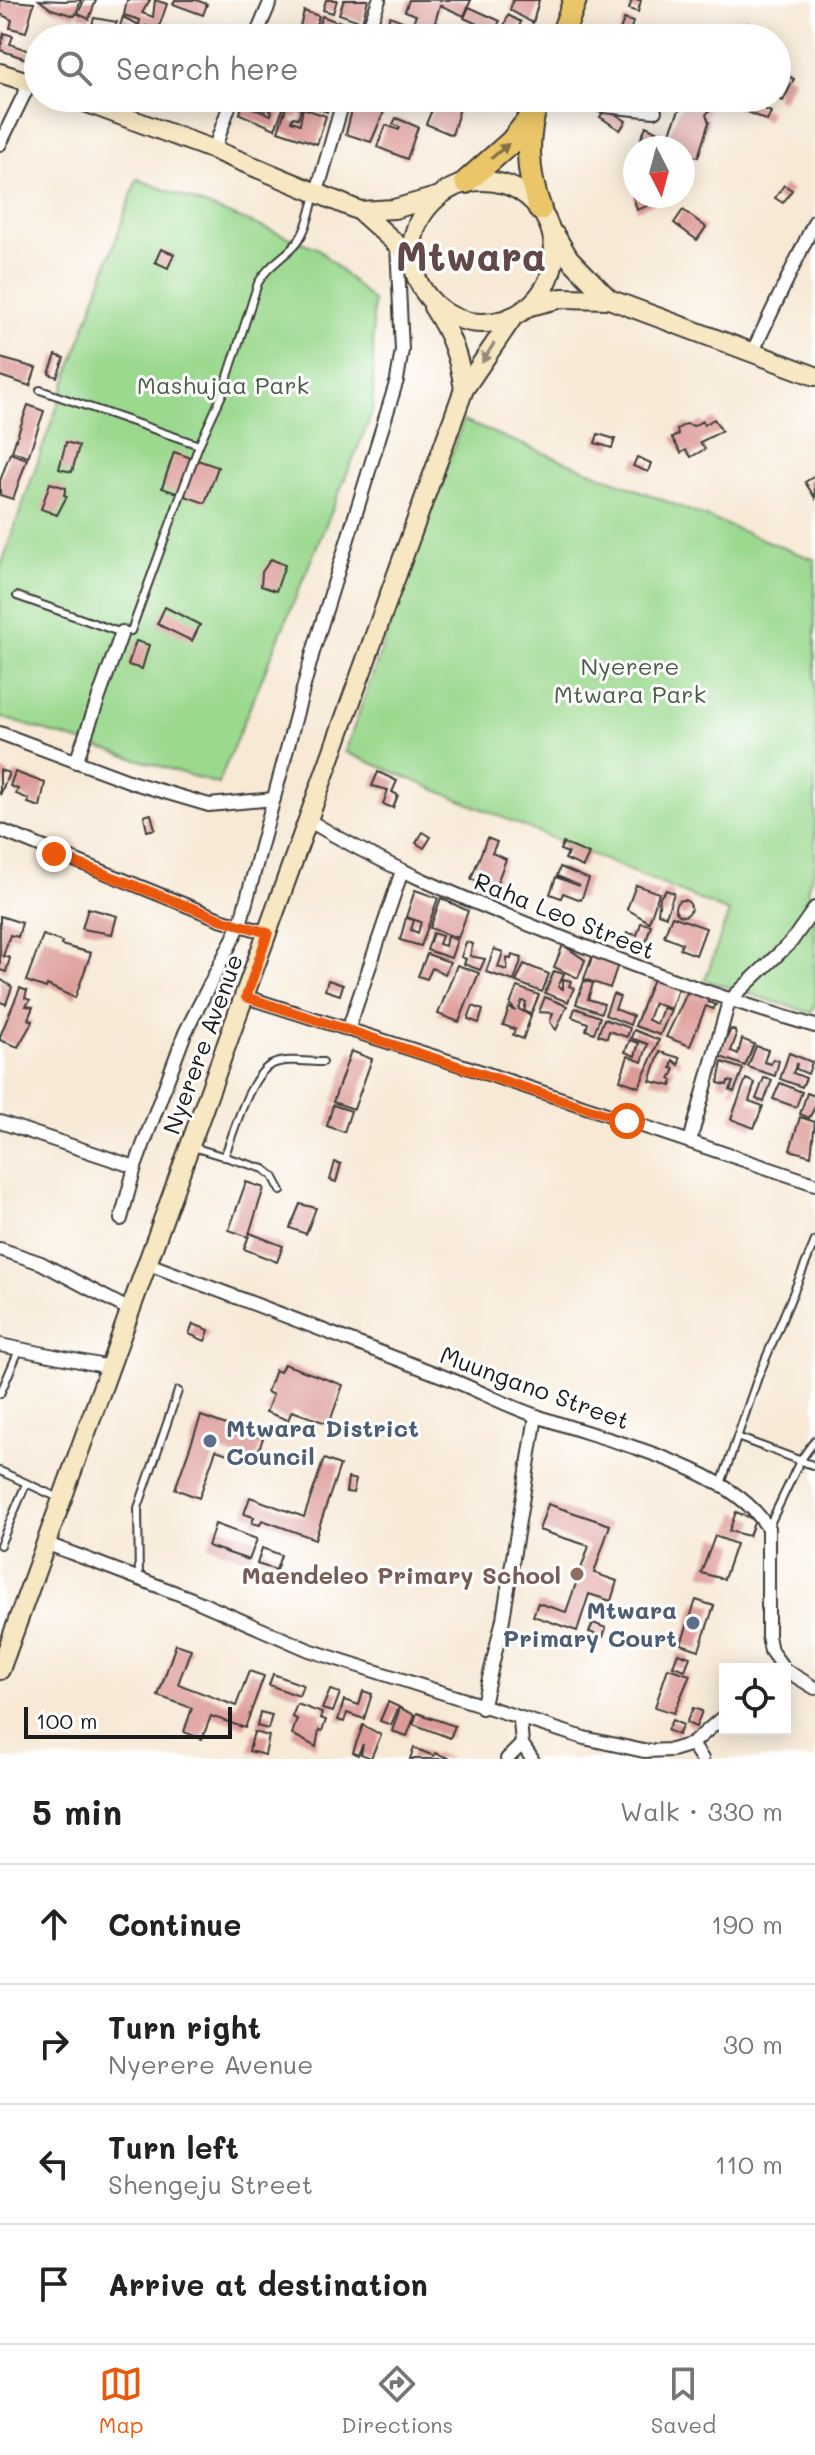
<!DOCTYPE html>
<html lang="en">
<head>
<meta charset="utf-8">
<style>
  body { margin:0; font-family:Mali,sans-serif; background:#f2f2f2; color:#222 }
  .controls { position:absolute; right:24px; bottom:24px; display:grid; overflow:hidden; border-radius:0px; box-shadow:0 4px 20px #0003 }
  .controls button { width:72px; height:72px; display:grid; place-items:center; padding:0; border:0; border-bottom:2px solid #e0e0e0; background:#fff; color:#222; font:40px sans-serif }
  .compass { position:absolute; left:623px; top:136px; width:72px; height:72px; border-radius:50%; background:#fff; box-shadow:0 4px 20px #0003; rotate:174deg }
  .scale { position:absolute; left:24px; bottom:20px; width:208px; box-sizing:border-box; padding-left:8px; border:4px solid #1c1c1c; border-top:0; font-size:22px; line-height:28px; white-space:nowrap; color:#1c1c1c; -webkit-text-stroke:6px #fff; paint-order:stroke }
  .stop { position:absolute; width:24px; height:24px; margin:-18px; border:6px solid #ea580c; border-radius:50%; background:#fff }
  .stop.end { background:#ea580c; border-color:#fff; box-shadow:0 2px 8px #0008 }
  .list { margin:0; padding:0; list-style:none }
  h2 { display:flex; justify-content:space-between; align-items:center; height:104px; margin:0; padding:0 32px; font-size:34px }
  h2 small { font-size:26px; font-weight:400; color:#767676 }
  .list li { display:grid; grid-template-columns:52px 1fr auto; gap:24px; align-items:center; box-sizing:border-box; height:120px; padding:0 32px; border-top:2px solid #e0e0e0 }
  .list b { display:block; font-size:30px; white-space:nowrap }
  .list p { margin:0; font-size:26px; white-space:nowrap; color:#767676 }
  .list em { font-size:26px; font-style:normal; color:#767676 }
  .icon { flex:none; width:44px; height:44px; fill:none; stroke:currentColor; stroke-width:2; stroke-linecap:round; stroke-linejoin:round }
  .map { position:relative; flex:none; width:815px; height:1759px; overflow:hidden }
  .search { position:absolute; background:#fff; box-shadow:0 4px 20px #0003; left:24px; right:24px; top:24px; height:88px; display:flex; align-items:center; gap:20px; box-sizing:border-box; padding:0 28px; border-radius:44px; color:#767676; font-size:30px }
  .sheet { height:584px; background:#fff }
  nav { display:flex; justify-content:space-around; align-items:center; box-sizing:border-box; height:112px; border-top:2px solid #e0e0e0; background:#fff; font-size:22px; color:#767676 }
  nav a { display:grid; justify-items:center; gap:4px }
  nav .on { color:#ea580c }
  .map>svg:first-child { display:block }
  .green { fill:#9bd98f; stroke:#5c7a56; stroke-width:2 }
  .building { fill:#dd9c99 }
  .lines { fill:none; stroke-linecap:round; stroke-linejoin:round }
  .lane-casing { stroke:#3d3b38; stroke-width:10 }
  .street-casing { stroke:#3d3b38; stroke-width:16 }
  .secondary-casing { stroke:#3d3b38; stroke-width:22 }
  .highway-casing { stroke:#3d3b38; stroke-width:26 }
  .lane { stroke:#fff; stroke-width:6 }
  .street { stroke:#fff; stroke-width:12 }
  .secondary { stroke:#f7e8c3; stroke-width:18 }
  .highway { stroke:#eac669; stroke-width:22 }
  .oneway { fill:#837142 }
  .oneway2 { fill:#948c78 }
  .route { stroke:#ea580c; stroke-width:10 }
  .service-dot { fill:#5c6f8a; stroke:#fff; stroke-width:3 }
  .education-dot { fill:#8d6e63; stroke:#fff; stroke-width:3 }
  .labels { text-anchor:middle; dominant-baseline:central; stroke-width:6; stroke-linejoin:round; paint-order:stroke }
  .park-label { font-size:24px; fill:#485e44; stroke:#fff }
  .street-label { font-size:24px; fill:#1c1c1c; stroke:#fff }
  .service-label { font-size:24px; font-weight:bold; fill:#4e5e75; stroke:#fff; text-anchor:start }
  .education-label { font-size:24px; font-weight:bold; fill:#785e54; stroke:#fff; text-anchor:end }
  .town-label { font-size:40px; font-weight:bold; fill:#604948; stroke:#fff }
</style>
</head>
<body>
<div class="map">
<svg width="815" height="1759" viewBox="0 0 815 1759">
  <rect width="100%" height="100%" fill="#fff"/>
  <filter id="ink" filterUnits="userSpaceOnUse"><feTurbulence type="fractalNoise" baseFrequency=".0125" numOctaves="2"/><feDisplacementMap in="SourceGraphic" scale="16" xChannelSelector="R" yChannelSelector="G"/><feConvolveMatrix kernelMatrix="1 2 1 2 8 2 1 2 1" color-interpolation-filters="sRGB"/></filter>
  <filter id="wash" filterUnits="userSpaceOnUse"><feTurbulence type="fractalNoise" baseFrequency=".006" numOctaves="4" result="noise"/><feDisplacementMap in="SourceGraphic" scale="32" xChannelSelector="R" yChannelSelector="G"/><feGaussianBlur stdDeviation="1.8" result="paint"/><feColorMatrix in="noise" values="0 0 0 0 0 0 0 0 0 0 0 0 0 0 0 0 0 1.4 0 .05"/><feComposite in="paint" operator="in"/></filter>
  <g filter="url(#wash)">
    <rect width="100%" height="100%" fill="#f7e9d6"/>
    <g class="green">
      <path d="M137,179L317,248L373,301V411L218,784L0,717V569Z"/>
      <path d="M463,421L815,560V868L807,889L815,900V1005L811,1013L705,980L729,912L345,752Z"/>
    </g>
    <g id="blocks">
      <g class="building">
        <path d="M0,0L34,3L26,32L10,28L12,20L0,14Z"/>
        <path d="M39,0L64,1L81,0L75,16L51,9Z"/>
        <path d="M84,0H96L89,19L78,14Z"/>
        <path d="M127,0H150L142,13L153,17L155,0L167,4L158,30L149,33L150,27L146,26L141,38H116L123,17L139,25L140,20L124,15Z"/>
        <path d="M175,0H196L207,4L203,15L173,4Z"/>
        <path d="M326,0H337L333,13L323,10Z"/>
        <path d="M344,0H368L362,22L339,14Z"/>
        <path d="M409,0H471L464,16L440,5L435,22L458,30L455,38H422L426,30L419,27L414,38H380L390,16L412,25L416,15L405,11Z"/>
        <path d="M513,0H539L533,23L510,10Z"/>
        <path d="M632,0H641L638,12L629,9Z"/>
        <path d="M469,7L500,21L494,32L464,18Z"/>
        <path d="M304,11L319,16L311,38H297Z"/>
        <path d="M508,15L521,22L514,38H500Z"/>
        <path d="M322,16L335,21L333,28L326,26L320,37L315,35Z"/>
        <path d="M94,18L117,22L110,38H88Z"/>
        <path d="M624,19L633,22L628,38H617Z"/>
        <path d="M338,21L356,30L353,38H332Z"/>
        <path d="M747,23L765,34L770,38H737Z"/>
        <path d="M4,33L13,36L10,44L32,52L29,60L0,50Z"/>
        <path d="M777,62L788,67L784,74L794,79L783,101L777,98Z"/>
        <path d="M248,98H260L258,104L266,106L265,110L246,103Z"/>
        <path d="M269,98L285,104L275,129L240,114L242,104L271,115L272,111L265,108Z"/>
        <path d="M355,98H390L371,142L346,134Z"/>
        <path d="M437,98H463L452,135L426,124Z"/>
        <path d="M705,98L710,103L706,107L709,111L706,115L709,122L698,157L683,154V148L668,142L665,148L641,138L646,126L668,137L679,110L694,99L698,103Z"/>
        <path d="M738,98L748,100L744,111L734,107Z"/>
        <path d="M316,100L329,104L327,112L313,107Z"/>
        <path d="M749,102L771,112L767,121L744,110Z"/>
        <path d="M287,105L301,109L298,118L293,117L291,121L300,124L303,108L326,116L317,144L278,131Z"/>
        <path d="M606,108L626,121L620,130L600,117Z"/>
        <path d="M396,118L418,127L407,159L377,147L386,125L399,130L400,127L393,124Z"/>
        <path d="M784,185L792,190L783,203L775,198Z"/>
        <path d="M633,196H656L658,202L637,210Z"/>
        <path d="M683,210L706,227L697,240L674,223Z"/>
        <path d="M161,249L174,254L168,268L155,262Z"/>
        <path d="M56,355L64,358L57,377L49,374Z"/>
        <path d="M0,358L36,368L30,386L0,376Z"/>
        <path d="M28,405L44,411L28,457L12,451Z"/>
        <path d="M714,419L722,431L700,442L705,449L691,457L686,450L681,453L672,438L678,435L677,429L686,424L694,426L702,421L704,425Z"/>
        <path d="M598,434L615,439L612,448L595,443Z"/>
        <path d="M66,442L79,446L72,472L59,469Z"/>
        <path d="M174,452L218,467L205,503L162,488Z"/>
        <path d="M10,453L27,459L13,499L0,495V481Z"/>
        <path d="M637,457L651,463L648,472L633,466Z"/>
        <path d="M815,476V498L805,482Z"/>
        <path d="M50,483L66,488L64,495L67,496L57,515L41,509Z"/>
        <path d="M271,559L285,565L276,591L261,586L262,572Z"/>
        <path d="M165,607L200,625L192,641L157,624Z"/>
        <path d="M136,641L149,645L142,669L128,665Z"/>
        <path d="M0,770L9,773L0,795Z"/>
        <path d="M15,772L45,783L40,807L28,803L29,799L16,794L18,789L10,786Z"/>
        <path d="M378,772L397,781L392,792L398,795L393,808L383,804L388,790L372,786Z"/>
        <path d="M151,814L155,829L147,831L144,816Z"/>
        <path d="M423,832L431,837L424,848L416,843Z"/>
        <path d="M487,838L497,842L492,853L506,859L495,888L471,879Z"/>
        <path d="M563,843L589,854L583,867L565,859L568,853L560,850Z"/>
        <path d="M560,867L589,879L581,900L563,893L561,898L550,894L556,877L580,886L557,876Z"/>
        <path d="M636,885L659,893L649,922L627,909Z"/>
        <path d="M415,890L438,898L421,946L400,940L406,918L414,920L411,930L418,933L421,922L406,917Z"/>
        <path d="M666,890L674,893L666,916L658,913L660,897Z"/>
        <path d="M441,898L468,911L458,938L430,928Z"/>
        <circle cx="683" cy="908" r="8"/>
        <path d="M88,908L117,916L112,934L82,929Z"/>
        <path d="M0,916L22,923L18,937L10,935L3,956L10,958L6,972L0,970Z"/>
        <path d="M672,916L706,928L696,955L680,949L682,943L664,936Z"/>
        <path d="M641,923L651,925L645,945L625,940L627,933L637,935Z"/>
        <path d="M433,933L442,936L439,944L445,946L447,936L457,940L451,958L427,950Z"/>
        <path d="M43,935L62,942L61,945L91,953L75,998L47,985L46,988L26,981Z"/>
        <path d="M466,942L473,944L470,956L485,959L480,970L464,964L466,959L461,957Z"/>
        <path d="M563,945L585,960L578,978L554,967Z"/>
        <path d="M494,949L503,952L498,967L507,970V958L511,959L512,955L522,958L514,981L486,972Z"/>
        <path d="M427,954L450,962L445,974L432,968L427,979L418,976Z"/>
        <path d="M593,955L618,964L610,988L584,979Z"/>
        <path d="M524,964L549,974L542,992L516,982Z"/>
        <path d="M457,965L479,973L459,1022L438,1014Z"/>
        <path d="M554,971L564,974L558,987L563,989V979L571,981L569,986L574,988L568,1002L545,993Z"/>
        <path d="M654,976L678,989L671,1009L654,1003L648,1020L657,1024L663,1008L671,1010L660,1035L635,1026Z"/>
        <path d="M0,979L12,987L6,1004L0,1002Z"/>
        <path d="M328,980L343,985L340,995L325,990Z"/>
        <path d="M584,981L593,983L588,999L604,1004L601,1013L576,1004Z"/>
        <path d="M517,987L539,995L531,1014L524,1011L526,1002L522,1001L519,1009L531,1016L523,1039L513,1035L515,1029L503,1025L509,1008L516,1011L510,1005Z"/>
        <path d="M20,988L27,991L25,998L30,1000L26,1006L33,1007L28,1019L33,1021L18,1047L0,1040V1036Z"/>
        <path d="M689,989L710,997L708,1002L716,1005L713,1009L706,1006L690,1046L666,1037Z"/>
        <path d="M613,994L620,997L615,1009L633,1016L630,1025L605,1015Z"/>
        <path d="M545,997L567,1006L556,1030L550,1022L553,1013L539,1012Z"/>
        <path d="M473,1006L483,1010L479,1023L468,1019Z"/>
        <path d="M575,1008L600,1017L594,1033L586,1030L588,1023L572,1017Z"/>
        <path d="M604,1019L630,1028L627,1037L609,1031L607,1038L598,1035Z"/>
        <path d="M731,1029L735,1031L736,1037L731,1051L738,1054L742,1039L754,1044L745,1066L718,1056Z"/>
        <path d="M634,1030L659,1040L639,1087L620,1080L628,1056L642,1062L648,1044L631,1038Z"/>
        <path d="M630,1040L639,1043L635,1056L625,1052Z"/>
        <path d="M756,1046L768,1050L764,1062L771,1064L773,1059L779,1061L775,1076L748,1067Z"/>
        <path d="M351,1051L372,1059L354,1109L333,1102Z"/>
        <path d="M660,1052L680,1058L679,1065L673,1060L671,1068L675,1069L670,1079L673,1080L671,1086L650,1081Z"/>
        <path d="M789,1053L812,1062L808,1074L796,1069L797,1063L793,1073L806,1078L802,1087L780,1079Z"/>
        <path d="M722,1062L743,1069L734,1092L730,1090L733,1082L728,1081L727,1085L718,1083Z"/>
        <path d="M764,1078L772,1080L764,1102L756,1099Z"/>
        <path d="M746,1079L755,1083L749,1101L763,1106L754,1128L731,1119Z"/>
        <path d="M780,1083L802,1092L796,1107L773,1099Z"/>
        <path d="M807,1093L815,1096V1107L809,1118L800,1114Z"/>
        <path d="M333,1105L351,1111L344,1132L327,1126Z"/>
        <path d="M800,1117L815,1122L811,1156L790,1150Z"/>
        <path d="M335,1162L341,1164L336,1182L330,1180Z"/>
        <path d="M246,1182L264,1188L248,1237L229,1230Z"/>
        <path d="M300,1204L316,1208L306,1234L290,1228Z"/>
        <path d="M250,1233L283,1246L277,1262L244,1249Z"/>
        <path d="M193,1324L209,1330L205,1341L189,1334Z"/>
        <path d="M284,1364L343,1385L329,1424L292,1411L288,1420L266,1412L273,1395L267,1392L275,1370L280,1372Z"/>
        <path d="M201,1416L263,1438L254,1463L216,1450L199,1498L175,1489Z"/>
        <path d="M324,1459L340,1465L315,1539L262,1520L260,1525L252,1523L254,1517L244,1514L250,1497L304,1517Z"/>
        <path d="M348,1478L356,1480L353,1493L346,1492Z"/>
        <path d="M548,1504L610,1525L594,1573L617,1581L611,1601L589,1594L577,1631L533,1616L538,1603L566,1612L589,1546L539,1530Z"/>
        <path d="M736,1512L755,1520L749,1536L729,1531Z"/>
        <path d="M215,1524L257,1539L249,1560L208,1546Z"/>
        <path d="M715,1536L736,1544L724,1579L701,1573Z"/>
        <path d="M262,1548L281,1555L276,1570L257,1564Z"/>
        <path d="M696,1600L714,1606L699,1650L681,1644Z"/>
        <path d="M593,1623L606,1628L603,1637L589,1632Z"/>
        <path d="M176,1644L191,1649L178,1684L236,1706L249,1671L264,1676L245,1728L211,1716L202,1739L184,1732L192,1708L158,1696Z"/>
        <path d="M678,1653L690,1657L685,1670L673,1666Z"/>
        <path d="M668,1668L690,1675L674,1713L655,1707Z"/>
        <path d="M273,1674L303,1685L299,1696L269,1685Z"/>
        <path d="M330,1690L340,1693L333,1712L322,1709Z"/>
        <path d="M363,1691L372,1694L364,1719L347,1713L344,1722L338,1720L344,1700L359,1705Z"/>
        <path d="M388,1702L399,1707L391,1725L380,1721Z"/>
        <path d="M297,1704L322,1713L320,1718L326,1720L322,1731L319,1730L316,1747L292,1734L297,1719L292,1717Z"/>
        <path d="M400,1708L415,1715L407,1736L392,1731Z"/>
        <path d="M693,1708L702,1711L696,1727L686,1723Z"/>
        <path d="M260,1712L272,1715L268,1729L257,1726Z"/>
        <path d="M417,1713L455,1726L450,1738L413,1724Z"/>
        <path d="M672,1720L683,1725L678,1735L667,1730Z"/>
        <path d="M363,1725L381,1735L371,1758L361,1754L363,1744L358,1755L353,1752Z"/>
        <path d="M254,1732L269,1736L265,1755L249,1751Z"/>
        <path d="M414,1748L434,1756L435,1753L451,1759H410Z"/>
      </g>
    </g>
  </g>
  <g filter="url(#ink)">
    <use href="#blocks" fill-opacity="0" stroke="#3d3b38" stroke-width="2"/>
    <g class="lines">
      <defs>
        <g id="lane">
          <path d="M40,390L199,445"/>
          <path d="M17,596L119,632L131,631L199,445L222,395L258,283C268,266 280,260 293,247C306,235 310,212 315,195"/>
          <path d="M193,1147L264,1169L273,1176L281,1191"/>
          <path d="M224,1157C233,1136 250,1072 273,1064C287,1058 308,1062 323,1062"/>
          <path d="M0,1394L19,1350"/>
          <path d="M737,1437L815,1466"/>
          <path d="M0,1471L61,1499"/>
          <path d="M721,1484L758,1377L815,1241"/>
          <path d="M768,1528L800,1461L815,1440"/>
          <path d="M0,1545L26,1484"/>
          <path d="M139,1579L138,1508L178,1391"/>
        </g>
        <g id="street">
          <path d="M255,38L271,0"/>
          <path d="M365,38L379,0"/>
          <path d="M574,98L604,106L655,111"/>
          <path d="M0,144L30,82"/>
          <path d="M214,150L232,98"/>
          <path d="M317,192L344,98"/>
          <path d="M752,353L815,221"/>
          <path d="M0,733L134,783L209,805L274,799"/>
          <path d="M76,762L122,632"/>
          <path d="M308,820C382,865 460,897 540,929C631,965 721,999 815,1026"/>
          <path d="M0,830L220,919L268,933"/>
          <path d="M246,997L467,1067L815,1184"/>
          <path d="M348,1030L402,871"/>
          <path d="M0,1122L135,1167"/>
          <path d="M690,1141L729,1001L791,942L815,908"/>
          <path d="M121,1219L135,1167L185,1033L240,925L313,652L397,380L402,350L397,244"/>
          <path d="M0,1249L41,1263L128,1309"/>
          <path d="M146,1263C245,1300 343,1338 442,1376C474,1388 504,1405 537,1416C604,1441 728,1464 768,1528V1636L771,1651L784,1669"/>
          <path d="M0,1345L109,1367"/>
          <path d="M45,1543L192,1599L309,1650L584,1738L644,1751L672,1750L692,1744L725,1715"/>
          <path d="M785,1670L815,1688"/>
          <path d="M482,1708L503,1619L536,1416"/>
          <path d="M520,1720L522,1744L532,1759"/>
          <path d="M692,1744L702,1759"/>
          <path d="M507,1759L522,1744"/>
        </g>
        <g id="secondary">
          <path d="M0,73L38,85"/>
          <path d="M74,98L214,150L360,211L411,257"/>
          <circle cx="483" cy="252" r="71"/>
          <path d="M360,211L394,209L436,197"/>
          <path d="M555,235L569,258L609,299"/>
          <path d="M530,306L562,298L609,299L815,376"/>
          <path d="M433,307C451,334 459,357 464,389"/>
          <path d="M0,1670L464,389L513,317"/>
        </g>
        <g id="highway">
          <path d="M561,38L575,0"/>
          <path d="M538,98C525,136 526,172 540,209"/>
          <path d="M466,182L511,142L531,117"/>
        </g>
      </defs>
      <use href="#lane" class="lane-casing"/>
      <use href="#street" class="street-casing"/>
      <use href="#secondary" class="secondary-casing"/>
      <use href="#highway" class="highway-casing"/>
      <use href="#lane" class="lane"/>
      <use href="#street" class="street"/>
      <use href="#secondary" class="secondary"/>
      <use href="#highway" class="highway"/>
    </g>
    <defs><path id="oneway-solid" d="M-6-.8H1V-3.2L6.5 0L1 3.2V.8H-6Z" transform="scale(2)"/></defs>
    <use class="oneway" href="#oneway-solid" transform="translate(500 151) rotate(-40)"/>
    <use class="oneway2" href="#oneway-solid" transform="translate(488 353) rotate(122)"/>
  </g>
  <g class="lines" filter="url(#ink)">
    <path class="route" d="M54,854L220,919L268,933L246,997L627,1121"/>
  </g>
  <g class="service-dot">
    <circle cx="210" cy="1441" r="8"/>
    <circle cx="693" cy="1623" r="8"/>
  </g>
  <circle class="education-dot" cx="577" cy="1574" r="8"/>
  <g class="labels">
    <g class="park-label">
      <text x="223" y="384">Mashujaa Park</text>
      <text x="630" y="665">Nyerere<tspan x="630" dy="28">Mtwara Park</tspan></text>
    </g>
    <g class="street-label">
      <text transform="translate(565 915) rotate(22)">Raha Leo Street</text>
      <text transform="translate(202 1044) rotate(-70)">Nyerere Avenue</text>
      <text transform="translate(535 1387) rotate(20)">Muungano Street</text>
    </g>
    <g class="service-label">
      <text x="226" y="1427">Mtwara District<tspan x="226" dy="28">Council</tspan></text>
      <text x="677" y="1609" text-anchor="end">Mtwara<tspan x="677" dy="28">Primary Court</tspan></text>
    </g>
    <g class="education-label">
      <text x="561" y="1574">Maendeleo Primary School</text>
    </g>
    <g class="town-label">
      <text x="471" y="255">Mtwara</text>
    </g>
  </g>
</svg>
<div class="controls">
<button><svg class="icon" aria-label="locate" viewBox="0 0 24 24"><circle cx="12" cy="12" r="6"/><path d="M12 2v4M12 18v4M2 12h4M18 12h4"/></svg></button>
</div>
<svg class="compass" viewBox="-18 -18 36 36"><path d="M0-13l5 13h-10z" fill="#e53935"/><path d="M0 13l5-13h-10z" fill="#767676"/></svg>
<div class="scale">100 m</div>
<div class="stop" style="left:627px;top:1121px"></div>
<div class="stop end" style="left:54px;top:854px"></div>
<div class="search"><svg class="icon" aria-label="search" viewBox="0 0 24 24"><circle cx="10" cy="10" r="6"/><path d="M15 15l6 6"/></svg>Search here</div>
</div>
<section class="sheet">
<h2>5 min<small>Walk · 330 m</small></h2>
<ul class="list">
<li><svg class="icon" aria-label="ahead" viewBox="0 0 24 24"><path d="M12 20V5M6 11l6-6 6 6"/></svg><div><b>Continue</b></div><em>190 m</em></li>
<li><svg class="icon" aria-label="right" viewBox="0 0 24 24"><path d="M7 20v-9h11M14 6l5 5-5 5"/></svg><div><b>Turn right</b><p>Nyerere Avenue</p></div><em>30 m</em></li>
<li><svg class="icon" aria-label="left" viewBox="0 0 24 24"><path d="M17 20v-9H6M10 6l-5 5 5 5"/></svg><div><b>Turn left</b><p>Shengeju Street</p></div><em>110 m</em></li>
<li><svg class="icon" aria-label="arrive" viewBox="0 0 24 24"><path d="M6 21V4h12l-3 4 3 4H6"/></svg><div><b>Arrive at destination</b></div></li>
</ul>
</section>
<nav>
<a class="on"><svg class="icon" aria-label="map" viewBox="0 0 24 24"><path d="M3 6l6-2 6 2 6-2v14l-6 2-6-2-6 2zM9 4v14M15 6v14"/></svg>Map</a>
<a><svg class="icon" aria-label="directions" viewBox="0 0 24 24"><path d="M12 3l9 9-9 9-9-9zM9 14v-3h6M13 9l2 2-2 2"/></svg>Directions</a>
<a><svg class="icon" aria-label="saved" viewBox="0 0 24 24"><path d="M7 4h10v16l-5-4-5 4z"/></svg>Saved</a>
</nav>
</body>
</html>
